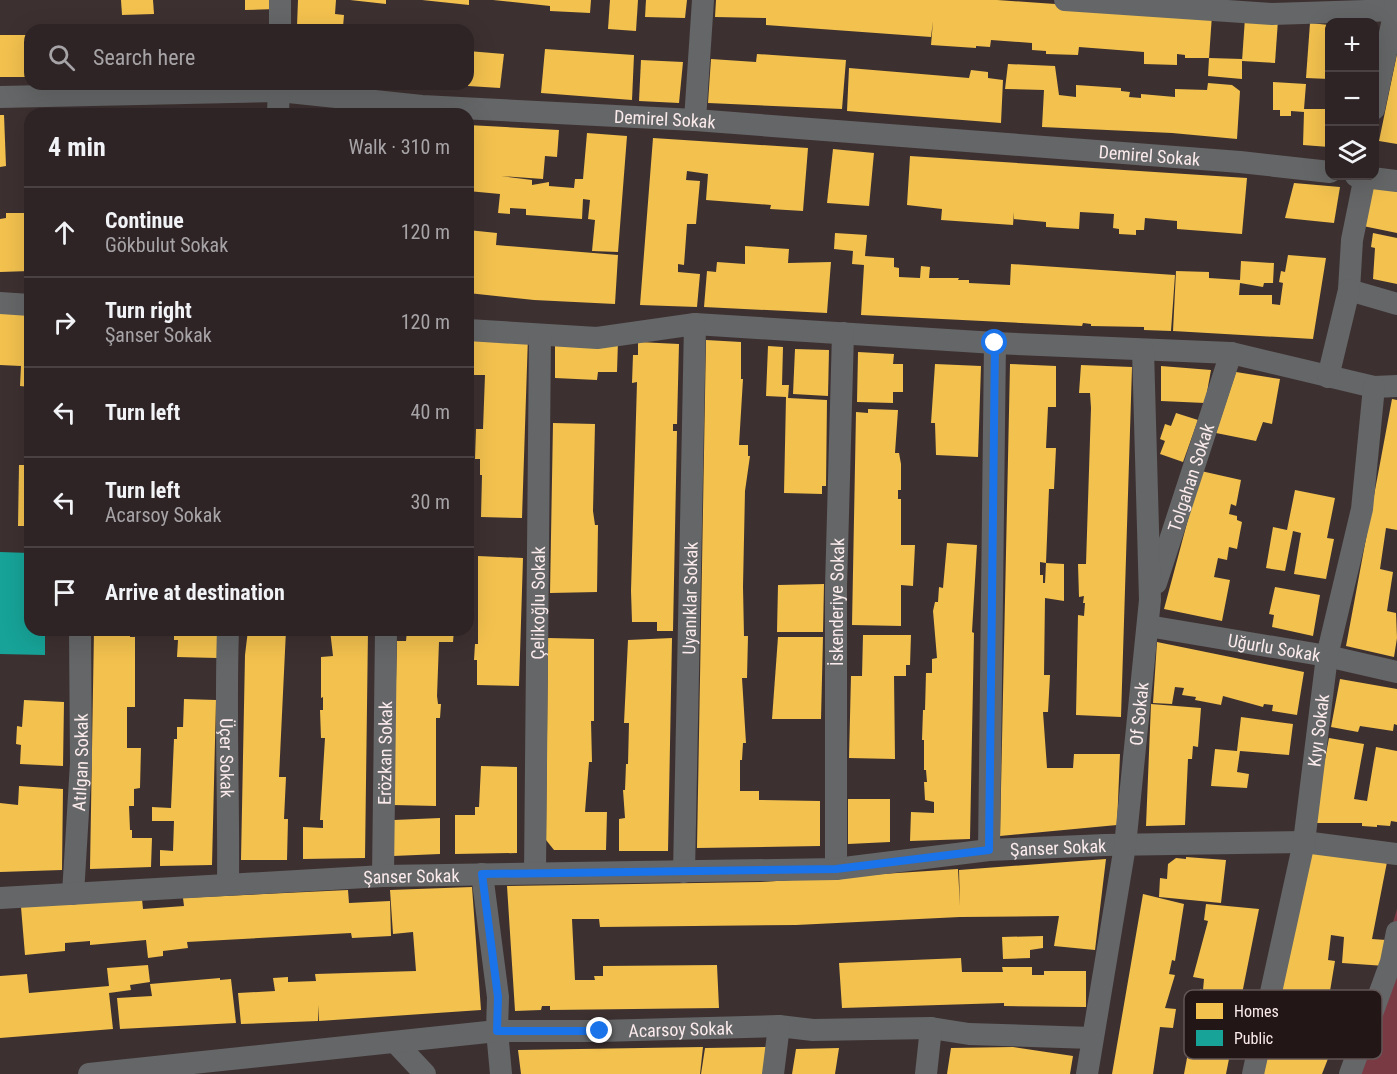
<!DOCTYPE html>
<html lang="en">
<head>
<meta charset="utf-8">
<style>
  body { margin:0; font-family:"Roboto Condensed",sans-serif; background:#3a3032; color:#f1f3f6 }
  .controls { position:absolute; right:18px; top:18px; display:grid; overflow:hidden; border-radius:12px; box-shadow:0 6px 24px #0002 }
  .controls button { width:54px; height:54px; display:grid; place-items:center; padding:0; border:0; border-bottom:2px solid #494142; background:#2e2425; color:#f1f3f6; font:30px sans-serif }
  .stop { position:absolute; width:18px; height:18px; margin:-14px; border:4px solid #1a73e8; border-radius:50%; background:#fff }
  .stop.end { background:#1a73e8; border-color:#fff; box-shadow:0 2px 6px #0008 }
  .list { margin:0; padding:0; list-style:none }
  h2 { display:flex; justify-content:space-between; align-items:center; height:78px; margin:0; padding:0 24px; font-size:26px }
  h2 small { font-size:20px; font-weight:400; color:#a7a4a7 }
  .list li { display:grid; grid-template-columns:39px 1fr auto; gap:18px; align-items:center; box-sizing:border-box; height:90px; padding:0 24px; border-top:2px solid #494142 }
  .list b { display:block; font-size:22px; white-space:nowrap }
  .list p { margin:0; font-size:20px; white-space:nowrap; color:#a7a4a7 }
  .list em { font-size:20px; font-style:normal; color:#a7a4a7 }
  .icon { flex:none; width:33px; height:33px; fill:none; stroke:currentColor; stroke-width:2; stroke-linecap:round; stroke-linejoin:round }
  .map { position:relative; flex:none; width:1397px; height:1074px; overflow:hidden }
  .search { position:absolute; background:#2e2425; box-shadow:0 6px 24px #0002; left:24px; top:24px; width:450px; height:66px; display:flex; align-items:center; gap:15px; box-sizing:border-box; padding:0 21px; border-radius:18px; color:#a7a4a7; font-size:22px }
  .panel { position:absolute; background:#2e2425; box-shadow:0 6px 24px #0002; left:24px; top:108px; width:450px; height:528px; border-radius:18px }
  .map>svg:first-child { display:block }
  .green { fill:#793a43 }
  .homes { fill:#f2c14e }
  .public { fill:#17a398 }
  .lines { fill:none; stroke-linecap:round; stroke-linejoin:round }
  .minor { stroke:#646667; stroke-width:22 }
  .route { stroke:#1a73e8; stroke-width:8 }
  .labels { text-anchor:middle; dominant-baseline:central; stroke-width:6; stroke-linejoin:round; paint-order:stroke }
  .street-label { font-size:18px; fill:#fbeaeb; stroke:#221617 }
  .key { fill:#221617; stroke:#635657; stroke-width:1.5 }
  .key-label { font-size:16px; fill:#fbeaeb }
</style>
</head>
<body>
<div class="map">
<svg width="1397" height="1074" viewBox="0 0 1397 1074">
  <rect width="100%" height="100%" fill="#3d3031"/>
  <path class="green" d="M1397,909V1074H1348Z"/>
  <g class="homes">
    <path d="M121,0H153L154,14L122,15Z"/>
    <path d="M245,0H276V9L245,10Z"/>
    <path d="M298,0H336L335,14L344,15L343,27L297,26Z"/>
    <path d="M350,0H386V4Z"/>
    <path d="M422,0H469V5Z"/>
    <path d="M493,0H591L590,13L550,11V6Z"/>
    <path d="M610,0H638L636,31L608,29Z"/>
    <path d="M646,0H687L685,18L645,17Z"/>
    <path d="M716,0H997L1212,15L1209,58L1242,59V79L1208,76L1209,58H1185V55L1177,54V65L1144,64V52L1079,47L1078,55L1046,54V51L1032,50V43L991,40L990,47L976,46V48L931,45L933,21L931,37L766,25V18L715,17Z"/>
    <path d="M1245,18L1278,20L1275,63L1242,61Z"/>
    <path d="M1310,23L1329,25V79L1306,78Z"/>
    <rect x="0" y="35" width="30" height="42"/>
    <path d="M545,49L634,55L632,100L541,93Z"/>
    <path d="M468,51L504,54L500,88L468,86Z"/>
    <path d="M757,54L846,60L842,109L708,103L711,59L756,62Z"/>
    <path d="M1397,54V144L1379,141Z"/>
    <path d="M641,60L683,62L679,103L639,101Z"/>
    <path d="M1008,64L1055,66L1059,95L1076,97V85L1121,88V91L1130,92L1129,97L1141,98V94L1175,97V89L1207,90L1208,83L1232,85L1240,91L1237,139L1172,133L1042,127L1044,90L1005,89Z"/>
    <path d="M849,68L969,78L971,70L988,72V78L1003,80L1001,123L847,111Z"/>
    <path d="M1273,82L1306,84L1304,109H1329V147L1303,145L1304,112L1291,111V116H1280V110H1273Z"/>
    <path d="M0,115H4L6,166L0,167Z"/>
    <path d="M468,125L559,130L557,157L545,156L543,179L501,176L532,180V185L549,182V186L574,188L575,179H583L587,133L627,136L618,252L592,251L595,220L588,219L590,200L583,199L582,219L526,215V209L510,208V214L498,213L500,194L468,191Z"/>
    <path d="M653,138L808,148L803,211L770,209L771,205L706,200L708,174L687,171L686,180L700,181L696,224H687L684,265L678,264V272L700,274L697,307L640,305Z"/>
    <path d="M833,149L874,153L869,206L827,203Z"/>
    <path d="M910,156L1247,178L1242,234L1177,229V221L1145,218L1144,230H1136V235L1119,234V229L1113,228L1114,214L1080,212L1079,229L1046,227V222L1014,219V212L1013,225L941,220L942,209L907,205Z"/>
    <path d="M1372,179L1397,184V233L1363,226Z"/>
    <path d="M1294,183L1340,187L1334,223L1285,218Z"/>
    <path d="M6,213H30V271L0,272V219L6,218Z"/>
    <path d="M468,230L497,233L496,245L618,255L615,304L534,300L468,293Z"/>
    <path d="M835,233L867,235L865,256L894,258V267L899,268V277L920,278L921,266L930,267L929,278H959L958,280H969V283L1010,285L1011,264L1175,275L1171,331L1144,330V327L1091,326V324L1083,323L1082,326L861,315L864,265L852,264L853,251L834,249Z"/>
    <path d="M1373,233L1397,238V284L1373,279L1375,248L1371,247Z"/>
    <path d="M745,246L789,249L788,263L831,262L827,313L704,307L707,271L716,272L717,262L745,264Z"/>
    <path d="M1288,255L1326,258L1313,339L1173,331L1176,271L1209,272V278L1240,280L1241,261L1274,263L1273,283H1264L1263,287L1240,283L1239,295H1272V304L1280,305L1283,283L1279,282L1281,271L1285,272Z"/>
    <path d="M0,311L30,313V387L20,386L21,366L0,365Z"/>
    <path d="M468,334L528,336L522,518L481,517L482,475H480V459H475L476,429H483L485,375H468Z"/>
    <path d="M555,338L618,341L617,372H598L597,380L555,378Z"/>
    <path d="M706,340L741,342V379H743L739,445H748V456H750L745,491L743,587L744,636H748L747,678H742L746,743H743L742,760H740V791H759V800L820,801V846L697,848Z"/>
    <path d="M638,342L679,344L677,424H673V431H677L673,631H657V622H632L631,591L637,382L632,383L633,355H638Z"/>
    <path d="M768,346L783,347L782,385H789L788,398L827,400L826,486H822V494L784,493L786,397L766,396Z"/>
    <path d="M795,349L829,350L828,396L793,394Z"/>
    <path d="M858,352L894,354L893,364H903V392H893V403L857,402Z"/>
    <path d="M935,364L981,366L978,457L936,455L935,423H931Z"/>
    <path d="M1010,364L1056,366V407H1048L1046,448H1056L1054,489H1049L1046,563L1040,562V575H1043V583H1045L1046,563L1064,564V601L1045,598L1044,675H1050L1048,712H1043L1047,768H1073L1074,754H1120L1117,825L1000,836Z"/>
    <path d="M1081,365L1132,367L1121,717L1076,715L1078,615L1084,616L1085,603H1083L1084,596L1079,597L1078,564H1086L1091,408L1090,393H1079Z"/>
    <path d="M1161,366L1211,370L1205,403L1161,401Z"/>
    <path d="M1236,372L1280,379L1272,424L1263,422L1256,441L1216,433Z"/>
    <path d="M1392,399L1397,400V530L1386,528L1380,569L1393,572L1387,611L1396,613L1397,638L1394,657L1346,646Z"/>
    <path d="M868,409L898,410L895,453H899L901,464V490H898V499H901V545H915L913,586L901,585V626L852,625L856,412L868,413Z"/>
    <path d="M1176,413L1198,420L1183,462L1160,454L1165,441L1160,439L1165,424L1171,426Z"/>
    <path d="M553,423L595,424L593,511L595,525H598L597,592L550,593Z"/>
    <path d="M19,465H30V526H18Z"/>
    <path d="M1201,471L1241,480L1236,506L1231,504L1229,514L1237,516V520L1242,522L1237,549L1229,547L1227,560L1218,558L1214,577L1230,580L1222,621L1164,609Z"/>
    <path d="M1295,490L1335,498L1327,538L1334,539L1326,579L1294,574L1301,533L1293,531L1285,571L1266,568L1273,527L1287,530Z"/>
    <path d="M947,543L977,545L972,632L974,633L970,839L910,841L911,812L934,813V802L925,800L924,782H927L926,770H924V740H922L923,710H925L926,673H932V659L937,658L933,611L935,602H938L939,587L943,588Z"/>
    <path d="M478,556L523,558L519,686L477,685V660H474L475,644H478Z"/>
    <path d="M824,584L823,632H777L778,585Z"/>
    <path d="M1275,587L1320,595L1313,636L1272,627L1274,615L1269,614Z"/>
    <path d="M94,630H130V637H135V707H127V748H141L140,788L134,789V806H129L130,830H132V838H152L151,867L90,869Z"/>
    <path d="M174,630H217V658L177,657L178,640H174Z"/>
    <path d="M248,630H286L279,777H286L284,819H288L287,860H241L245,655Z"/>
    <path d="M330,630H368L365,858L303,859V827L323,828V820H320L325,738H321L320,710H323V697L321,698V657L333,656Z"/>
    <path d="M407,630H454L453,642H439L437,696L438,704H441L440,718H436V806L393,805L397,641H406Z"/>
    <path d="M863,635H911L910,665H906V676H894L895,759L849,758L851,676H862Z"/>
    <path d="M778,637H823L821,719H772Z"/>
    <path d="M548,638L594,639V721H591L592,762H589L585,812H607L606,850H554L546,840Z"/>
    <path d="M672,638L668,851H619V819L625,818L623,790H625L626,764H628L629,723H624L628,640Z"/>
    <path d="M1157,642L1304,672L1297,715L1272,711L1273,705L1264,704L1263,707L1223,696L1221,705L1195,700L1196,697L1182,695L1184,688L1175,687L1172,704L1153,703Z"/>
    <path d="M1340,679L1397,689V725L1394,724L1393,731L1360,726L1358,732L1331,727Z"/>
    <path d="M184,699L216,700L212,865L160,866V850L173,851L174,821H152V807L171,808L174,739H177V727H183Z"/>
    <path d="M24,700L64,702L63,766L20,764L21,745L16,744L17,726L22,727Z"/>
    <path d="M1151,704L1201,708L1198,747L1193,746L1192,759H1188L1185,825L1146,826Z"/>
    <path d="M1241,717L1293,724L1289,755L1240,751L1237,772L1249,774L1247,788L1211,786L1215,749L1237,751Z"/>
    <path d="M1329,738L1364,744L1354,799L1367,801L1376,747L1397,751V822L1391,821L1390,826L1377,825V827L1362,826V823H1313Z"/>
    <path d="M481,766L517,767V853L455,854V815H475V807H479Z"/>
    <path d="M19,786L63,789L62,870L0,872V803L18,805Z"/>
    <path d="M848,799H890V842L848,844Z"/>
    <path d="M440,818V854L393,856L394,820Z"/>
    <path d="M1305,852L1387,862L1372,939L1386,940L1385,966L1342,963L1344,937L1331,935L1328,960L1335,961L1330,991H1327L1325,1002L1277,996Z"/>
    <path d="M1186,857L1226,860L1221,903L1159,897L1160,878L1167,879L1168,864L1176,858L1186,859Z"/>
    <path d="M1106,859L1095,950L1054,946L1059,916L960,917L796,925L600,927L599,919H572L575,980H595L594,976H603V966L717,965L719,1008L550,1010V1006H542L541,1010L515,1011L507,886L761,882L958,869L960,906L959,870Z"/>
    <path d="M472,887L481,1010L319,1021L318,1005V1021L241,1024L238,993L275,991L273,978L288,977V982L316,981L315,974L416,971L413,932L393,934L390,890Z"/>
    <path d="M348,890L349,903L390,901L391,936L352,938L351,933L187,942L188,948L163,951V956L148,958L146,940L90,945V941L65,943V951L25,955L21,907L142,899L143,909L184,906L183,898Z"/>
    <path d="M1143,894L1184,904L1175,961L1172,960L1169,974L1175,975L1165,1008L1176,1009L1173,1028L1160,1027L1153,1074H1112Z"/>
    <path d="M1206,904L1259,909L1226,1074H1184L1200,989L1203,990L1204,979L1193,977L1208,921L1204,920Z"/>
    <path d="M1043,936V948L1030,950V958L1003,959L1002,937Z"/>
    <path d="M961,958L962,972H1003L1002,967H1032V975H1044V971H1086V1007L1004,1006V1003L842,1008L839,963Z"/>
    <path d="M148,965L150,982L130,985L131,990L109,993L113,1029L0,1038V976L27,974L29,993L109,986L107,968Z"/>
    <path d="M220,978V980L231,979L236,1023L120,1029L117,998L152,996L150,984Z"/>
    <path d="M1270,1025L1338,1033L1322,1074H1260Z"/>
    <path d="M703,1047L700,1074H521L518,1050Z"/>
    <path d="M767,1047L763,1074H701L705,1048Z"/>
    <path d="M1013,1047L1073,1056L1070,1074H947L951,1048Z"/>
    <path d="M839,1048L835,1074H792L796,1049Z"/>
  </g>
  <path class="public" d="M0,552L30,553V630H45V655L0,654Z"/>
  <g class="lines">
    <g class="minor">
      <path d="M1065,0L1272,14L1397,10"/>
      <path d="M280,30V0"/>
      <path id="s1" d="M0,97L279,91L422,106L695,120L1240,162L1330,172"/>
      <path d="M1374,109L1397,0"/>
      <path d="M278,114L279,84"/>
      <path d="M695,120L703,0"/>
      <path d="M1356,176L1397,181"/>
      <path d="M1365,176L1352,240L1349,290L1397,304"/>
      <path d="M0,303L30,305"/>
      <path d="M468,330L597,338L695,324L995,343L1231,353L1374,387L1397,386"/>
      <path d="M1328,377L1349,290"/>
      <path id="s2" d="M1156,583L1231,353"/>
      <path id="s3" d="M1148,626L1327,656L1397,672"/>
      <path id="s4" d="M228,630C225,715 229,799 228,884"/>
      <path d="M989,850L995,343"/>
      <path id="s5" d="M836,869V587L843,333"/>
      <path id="s6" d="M684,872L695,324"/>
      <path id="s7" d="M535,873L540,335"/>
      <path d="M482,874L498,997L497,1031L501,1074"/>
      <path id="s8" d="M383,876L386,630"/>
      <path id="s9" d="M73,894L81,763L80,630"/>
      <path id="s10" d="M0,898L383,876L836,869L989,850L1105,845L1304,842L1397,854"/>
      <path d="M395,1042L425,1074"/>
      <path id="s11" d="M89,1074L497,1031H600L779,1026L813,1030L931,1028L969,1034L1092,1038"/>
      <path d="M773,1074L779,1026"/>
      <path d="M926,1074L931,1028"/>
      <path id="s12" d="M1087,1074L1125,846L1150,600L1143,350"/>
      <path id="s13" d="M1253,1074L1304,842L1327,656L1362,509L1374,387"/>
      <path d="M1350,1074L1391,962L1397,932"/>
    </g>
  </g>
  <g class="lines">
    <path class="route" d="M600,1031H497L498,997L482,874L836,869L989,850L995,343"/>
  </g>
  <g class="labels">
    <g class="street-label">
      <text stroke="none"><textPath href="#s1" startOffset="666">Demirel Sokak</textPath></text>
      <text stroke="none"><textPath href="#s1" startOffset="1152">Demirel Sokak</textPath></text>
      <text stroke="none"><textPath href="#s2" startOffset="111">Tolgahan Sokak</textPath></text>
      <text stroke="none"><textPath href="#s6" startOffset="274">Uyanıklar Sokak</textPath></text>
      <text stroke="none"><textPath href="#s5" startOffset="267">İskenderiye Sokak</textPath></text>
      <text stroke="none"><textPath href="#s7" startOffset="270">Çelikoğlu Sokak</textPath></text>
      <text stroke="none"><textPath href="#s3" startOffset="128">Uğurlu Sokak</textPath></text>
      <text stroke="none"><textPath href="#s12" startOffset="364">Of Sokak</textPath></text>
      <text stroke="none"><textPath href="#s13" startOffset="350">Kıyı Sokak</textPath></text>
      <text stroke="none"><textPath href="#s8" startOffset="123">Erözkan Sokak</textPath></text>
      <text stroke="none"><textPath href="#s4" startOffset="128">Üçer Sokak</textPath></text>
      <text stroke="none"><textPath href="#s9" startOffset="132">Atılgan Sokak</textPath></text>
      <text stroke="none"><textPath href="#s10" startOffset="1060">Şanser Sokak</textPath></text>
      <text stroke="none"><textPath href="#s10" startOffset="412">Şanser Sokak</textPath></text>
      <text stroke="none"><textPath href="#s11" startOffset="594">Acarsoy Sokak</textPath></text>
    </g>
  </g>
  <rect x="1184" y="990" width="198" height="69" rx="9" class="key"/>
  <rect x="1196" y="1003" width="27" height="16" fill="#f2c14e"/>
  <rect x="1196" y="1030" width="27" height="16" fill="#17a398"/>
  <g class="key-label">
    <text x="1234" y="1017">Homes</text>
    <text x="1234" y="1044">Public</text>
  </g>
</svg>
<div class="controls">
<button>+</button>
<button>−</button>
<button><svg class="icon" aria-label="layers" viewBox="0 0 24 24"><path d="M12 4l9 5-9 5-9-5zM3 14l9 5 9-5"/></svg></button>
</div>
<div class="stop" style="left:995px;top:343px"></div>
<div class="stop end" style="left:600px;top:1031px"></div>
<div class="search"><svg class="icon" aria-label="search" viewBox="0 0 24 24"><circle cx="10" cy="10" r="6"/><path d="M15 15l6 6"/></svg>Search here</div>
<section class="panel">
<h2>4 min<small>Walk · 310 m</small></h2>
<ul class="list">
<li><svg class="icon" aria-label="ahead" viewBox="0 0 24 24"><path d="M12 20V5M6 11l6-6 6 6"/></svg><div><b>Continue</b><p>Gökbulut Sokak</p></div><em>120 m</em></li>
<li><svg class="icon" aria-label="right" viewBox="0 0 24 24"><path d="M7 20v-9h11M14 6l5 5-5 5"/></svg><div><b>Turn right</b><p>Şanser Sokak</p></div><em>120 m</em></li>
<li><svg class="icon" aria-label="left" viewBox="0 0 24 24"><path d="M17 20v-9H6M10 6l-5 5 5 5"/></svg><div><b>Turn left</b></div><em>40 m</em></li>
<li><svg class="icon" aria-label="left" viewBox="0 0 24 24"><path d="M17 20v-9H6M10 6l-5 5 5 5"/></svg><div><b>Turn left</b><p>Acarsoy Sokak</p></div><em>30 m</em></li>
<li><svg class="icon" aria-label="arrive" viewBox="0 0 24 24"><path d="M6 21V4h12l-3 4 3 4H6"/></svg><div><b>Arrive at destination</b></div></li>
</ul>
</section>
</div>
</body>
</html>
